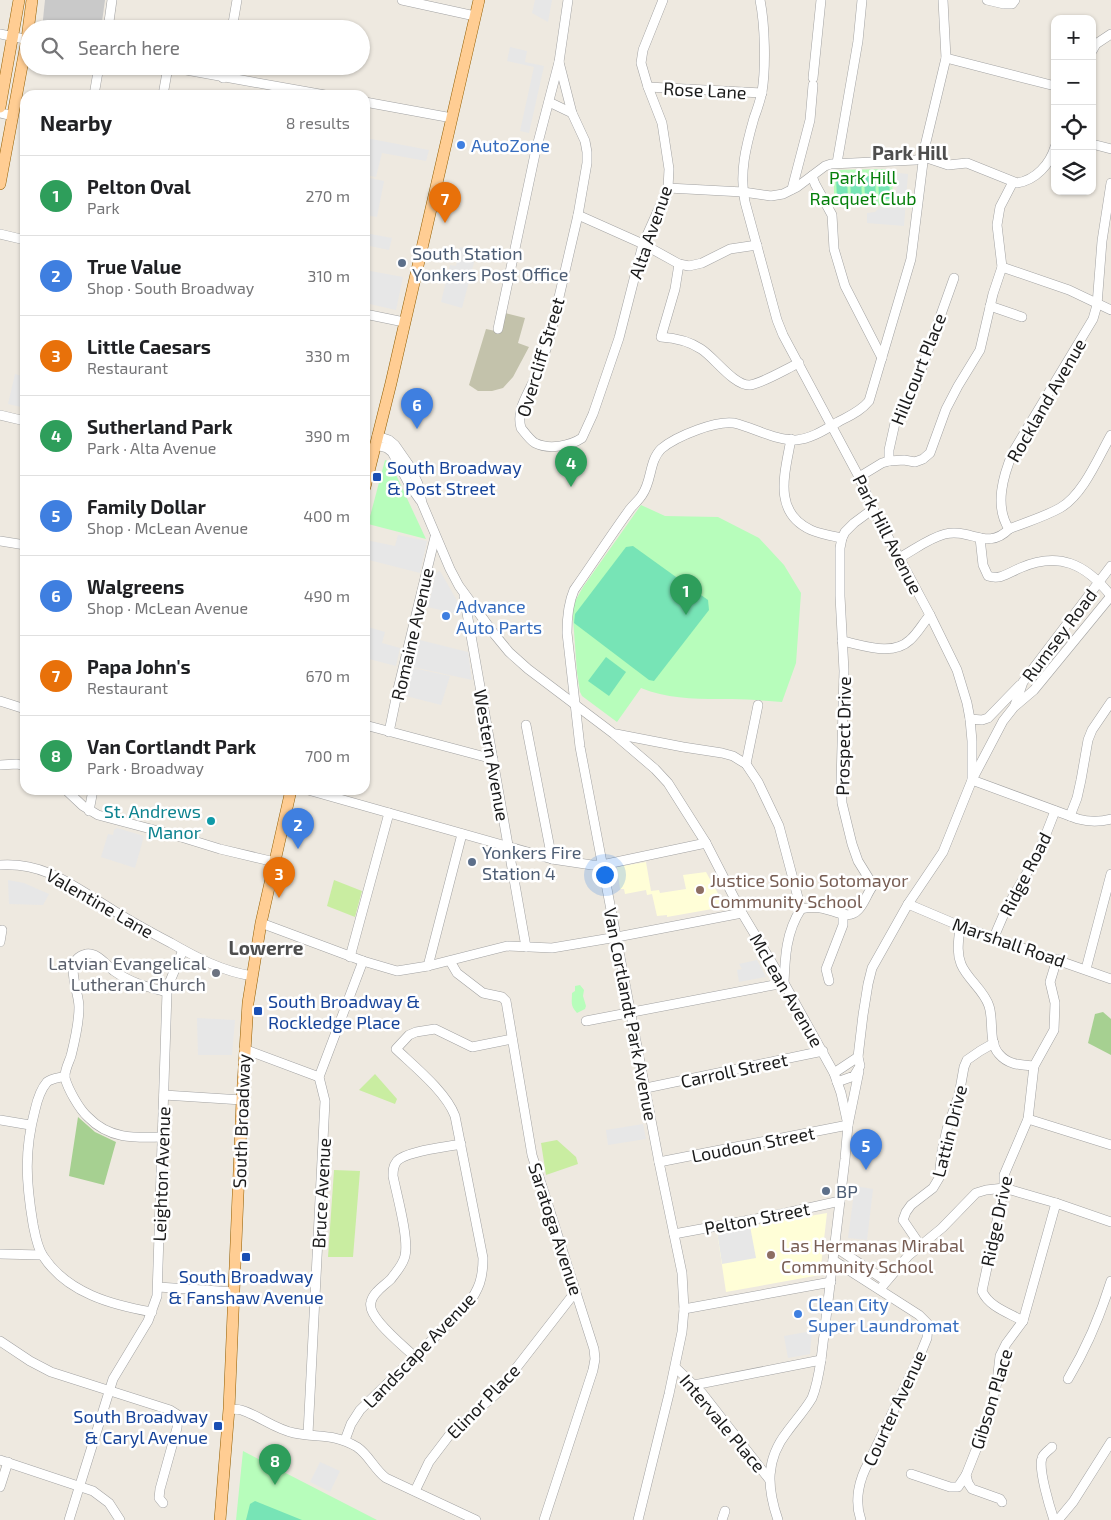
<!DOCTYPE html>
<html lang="en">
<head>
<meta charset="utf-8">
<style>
  body { margin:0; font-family:"Exo 2",sans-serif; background:#f6f6f6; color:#202124 }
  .controls { position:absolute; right:15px; top:15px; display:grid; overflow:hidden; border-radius:10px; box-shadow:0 1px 4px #0004 }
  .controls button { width:45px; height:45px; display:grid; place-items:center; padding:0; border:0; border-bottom:1px solid #e0e0e0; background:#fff; color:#202124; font:25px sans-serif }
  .you { position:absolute; left:604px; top:874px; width:18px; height:18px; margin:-12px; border:4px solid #fff; border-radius:50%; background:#1a73e8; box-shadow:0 0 0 8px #1a73e833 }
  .badge { display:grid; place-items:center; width:32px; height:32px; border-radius:50%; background:#111827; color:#fff; font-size:16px; font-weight:700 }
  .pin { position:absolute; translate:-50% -41px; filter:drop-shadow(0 1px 2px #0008) }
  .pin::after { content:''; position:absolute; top:26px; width:18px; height:15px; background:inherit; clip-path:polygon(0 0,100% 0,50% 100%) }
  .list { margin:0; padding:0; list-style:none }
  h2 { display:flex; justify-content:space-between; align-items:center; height:65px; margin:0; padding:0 20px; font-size:21px }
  h2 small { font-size:16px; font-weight:400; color:#757577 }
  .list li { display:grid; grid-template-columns:32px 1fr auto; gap:15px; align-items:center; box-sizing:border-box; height:80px; padding:0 20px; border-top:1px solid #e0e0e0 }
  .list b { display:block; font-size:19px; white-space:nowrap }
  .list p { margin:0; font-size:16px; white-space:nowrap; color:#757577 }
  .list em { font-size:16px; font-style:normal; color:#757577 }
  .icon { flex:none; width:28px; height:28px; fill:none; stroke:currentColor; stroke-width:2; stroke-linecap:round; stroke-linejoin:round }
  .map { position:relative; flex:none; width:1111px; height:1520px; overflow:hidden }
  .search { position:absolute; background:#fff; box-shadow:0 1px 4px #0004; left:20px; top:20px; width:350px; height:55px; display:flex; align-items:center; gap:12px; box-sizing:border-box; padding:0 18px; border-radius:28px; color:#757577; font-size:19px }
  .panel { position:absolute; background:#fff; box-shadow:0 1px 4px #0004; left:20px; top:90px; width:350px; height:705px; border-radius:15px }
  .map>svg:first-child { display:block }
  .education { fill:#fffed7 }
  .religious { fill:#c9c9c9 }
  .construction { fill:#c3c2ab }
  .grass { fill:#c9eda1 }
  .forest { fill:#a6d091 }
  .park { fill:#b7fdbb }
  .pitch { fill:#77e4b6 }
  .parking { fill:#e7e7e7 }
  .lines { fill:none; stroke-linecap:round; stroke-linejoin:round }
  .minor-casing { stroke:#a2a2a2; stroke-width:10 }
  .major-casing { stroke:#925d00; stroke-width:12 }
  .minor { stroke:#fff; stroke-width:9 }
  .major { stroke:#ffcd93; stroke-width:11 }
  .shop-dot { fill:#3f7fe0; stroke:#fff; stroke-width:2 }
  .service-dot { fill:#5c6f8a; stroke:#fff; stroke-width:2 }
  .transit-dot { fill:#1a4fb4; stroke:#fff; stroke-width:2 }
  .culture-dot { fill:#0f9aa8; stroke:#fff; stroke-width:2 }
  .education-dot { fill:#8d6e63; stroke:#fff; stroke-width:2 }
  .worship-dot { fill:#6b7280; stroke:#fff; stroke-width:2 }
  .labels { text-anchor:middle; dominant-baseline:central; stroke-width:5; stroke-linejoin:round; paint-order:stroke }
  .street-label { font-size:18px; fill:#1b1b1b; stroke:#fff }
  .shop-label { font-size:18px; fill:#366cbe; stroke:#fff; text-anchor:start }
  .park-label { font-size:18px; fill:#047f0a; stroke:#fff }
  .service-label { font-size:18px; fill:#4e5e75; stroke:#fff; text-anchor:start }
  .transit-label { font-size:18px; fill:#164399; stroke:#fff; text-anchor:start }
  .culture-label { font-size:18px; fill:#0d838f; stroke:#fff; text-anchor:end }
  .education-label { font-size:18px; fill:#785e54; stroke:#fff; text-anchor:start }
  .worship-label { font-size:18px; fill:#5b616d; stroke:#fff; text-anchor:end }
  .neighbourhood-label { font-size:19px; font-weight:bold; fill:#4e4e4e; stroke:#fff }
</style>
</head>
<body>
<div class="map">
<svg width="1111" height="1520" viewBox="0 0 1111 1520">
  <rect width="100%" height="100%" fill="#eee9e0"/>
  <g class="education">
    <path d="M646,862L651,891L659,890L660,893L686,889L683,875L706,872L725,906L721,908L718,906V908L667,917V915L657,916L652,894L647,895L646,890L625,894L624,889H620L617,867Z"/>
    <path d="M827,1213L820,1275L726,1292L717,1232Z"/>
  </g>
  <path class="religious" d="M45,0H105L101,29H42Z"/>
  <path class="construction" d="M505,313L525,318L518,343L529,347L513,377L503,388L492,391H478L469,385L486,329L500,332Z"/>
  <g class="grass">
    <path d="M334,880L362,891L355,917L327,906Z"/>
    <path d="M375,1074L397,1099L395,1104L359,1090Z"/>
    <path d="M557,1140L576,1157L578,1164L546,1175L541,1143Z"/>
    <path d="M334,1170L360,1171L353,1257H328Z"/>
  </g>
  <g class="forest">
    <path d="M1103,1012L1111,1019V1055L1088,1043L1095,1014Z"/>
    <path d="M78,1117L95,1132L116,1142L104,1185L69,1176Z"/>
  </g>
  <g class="park">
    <path d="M892,169L893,205L834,206V170Z"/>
    <path d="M385,460L390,462L426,539L368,524Z"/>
    <path d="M641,505L665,516L718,517L759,538L784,565L801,593L796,663L782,702C765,701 748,699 732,699C701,699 670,700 641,688L617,722L582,696L580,692L577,672L573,618V605L583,587Z"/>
    <path d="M580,985L584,990L583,996L586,1006L585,1009L577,1013C570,1005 572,1003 572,993L575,991V986Z"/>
    <path d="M243,1451L377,1520H236Z"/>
  </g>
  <g class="pitch">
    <path d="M878,175H889L890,199H879Z"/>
    <path d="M847,176L848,200H837L836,177Z"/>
    <path d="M850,176H861L862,200H851Z"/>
    <path d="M864,176H875L876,199H865Z"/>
    <path d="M633,546L708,600L709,610L654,681L649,680L574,623L575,614L626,547Z"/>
    <path d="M606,657L626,672L609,696L588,681Z"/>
    <path d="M255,1501L302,1520H246L250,1504Z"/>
  </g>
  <g class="parking">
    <path d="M535,0H552L548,22L532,13Z"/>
    <path d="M510,47L527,51L525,62L544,66L529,133L520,131L534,67L507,61Z"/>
    <path d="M366,138L429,150L426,161L382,153L376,177L365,175V144Z"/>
    <path d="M898,173L908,174L904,226L867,223V213L875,212L880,207L895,208Z"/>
    <path d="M365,177L384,181L377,217L365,215Z"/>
    <path d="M365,233L392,238L389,250L365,245Z"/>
    <path d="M460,247L477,251L462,308L441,302L450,265L456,266Z"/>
    <path d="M365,270L403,277L396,310L365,303Z"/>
    <path d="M15,374L25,377V408L8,404Z"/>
    <path d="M398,535L427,541L420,573L365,559L366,540L395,546Z"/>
    <path d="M440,571L460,606L461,615L428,607L436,573Z"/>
    <path d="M365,626L385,632L382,643L400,648L396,666L365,658Z"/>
    <path d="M420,640L468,652L472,680L413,667Z"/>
    <path d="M413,668L450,676L441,705L406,696Z"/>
    <path d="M117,828L144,836L135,868L101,857L108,834L113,835L114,830Z"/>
    <path d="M8,880L24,883L49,894L43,905L9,904Z"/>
    <path d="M757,960L766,977L739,982L737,970L742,969L739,964Z"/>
    <path d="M197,1018L235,1020L232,1055H198Z"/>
    <path d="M643,1124L646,1139L608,1145L606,1130Z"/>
    <path d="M855,1186L873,1189L867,1240L848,1238Z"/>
    <path d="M750,1226L756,1258L722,1264L717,1232Z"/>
    <path d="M812,1331L810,1354L788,1358L784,1336Z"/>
    <path d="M320,1462L340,1471L330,1492L310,1482Z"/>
  </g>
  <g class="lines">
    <defs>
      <g id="minor">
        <path d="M402,0L475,16"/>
        <path d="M760,0C765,25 766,67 762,92C760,101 757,110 754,118C746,146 739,173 745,202L777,320L783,335L859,477L873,509L930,615L957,670L967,703L970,719L972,741V780L943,852L908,904L872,968L868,984L863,1015L858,1057L860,1066L854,1076L837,1082"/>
        <path d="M987,0L1004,4H1012L1015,0"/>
        <path d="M108,29L112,0"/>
        <path d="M232,29L237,0"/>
        <path d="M0,34L29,40"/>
        <path d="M1092,51L1096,44L1111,34"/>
        <path d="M946,58L1055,86"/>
        <path d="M559,62L572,113L585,141L587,152V163L578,215L550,336C546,352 540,366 534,380C527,396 516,410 521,428C525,433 530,440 535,443C549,450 570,446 582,438L593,414L619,338L643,244L668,188L669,169L662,123L648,87L641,63L643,50L663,0"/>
        <path d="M164,66L325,95"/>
        <path d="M223,78L225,66"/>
        <path d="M813,78L821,0"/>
        <path d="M648,87L762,93"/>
        <path d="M94,95L99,66"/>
        <path d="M163,95L168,67"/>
        <path d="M365,102L452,118"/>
        <path d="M549,102L572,113"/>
        <path d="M0,113L13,116"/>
        <path d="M1092,144L1111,149"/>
        <path d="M837,163L858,41L862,0"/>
        <path d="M812,176L815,184L832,215L834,249L845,286L882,358"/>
        <path d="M668,188L743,192L771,196L783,194L797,187L825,166L831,164L916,160L924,157L948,165L967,163L1017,183C1036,180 1050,164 1055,147"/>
        <path d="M792,189L810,120L813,85"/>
        <path d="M578,215L643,244L679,264L689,266L702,263L730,249L757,245"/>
        <path d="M0,234L25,240"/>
        <path d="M679,264L675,289L661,337C676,338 689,341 701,349C714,357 734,386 750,385C763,383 786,369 799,363"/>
        <path d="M1002,267L1069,290L1111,310"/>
        <path d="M990,306L1022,317"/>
        <path d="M365,314L404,322"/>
        <path d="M498,329L535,154L559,62L568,0"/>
        <path d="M0,415L25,421"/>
        <path d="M377,436L389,440L395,445L411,468L418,484L422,503L450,569L459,586L495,635L509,652L528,669L614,734L655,769L668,783L706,843L742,913L784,983L834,1073L841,1093L848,1125L845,1159L821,1360C819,1373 817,1386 812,1398C805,1410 795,1421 787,1432C765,1460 767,1488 778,1520"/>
        <path d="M791,439C785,473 772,512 811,530C820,534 832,536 842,538"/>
        <path d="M375,445L387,448L392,452L410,486L420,500"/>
        <path d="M889,461V450L895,423L903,406L915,387L954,278"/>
        <path d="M859,477L882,463L889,461L904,460L915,462L923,459L930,453L946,409L958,386L980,350L993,294L1002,267L997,225L1000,207L1013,182"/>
        <path d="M1009,529C994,506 1003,476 1013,452L1093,319L1097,305L1102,241L1111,183"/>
        <path d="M980,538L983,565L988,576C1001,580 1008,573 1020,568C1059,551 1086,564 1111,596"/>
        <path d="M0,541L25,545"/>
        <path d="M899,558C914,550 929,538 945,534C970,528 988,551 1009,529C1026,522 1044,517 1060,508C1083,495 1098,458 1111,435"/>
        <path d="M464,596L526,947"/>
        <path d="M842,641C863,645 892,657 910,640C918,633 923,623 930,615"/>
        <path d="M0,701L25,709"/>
        <path d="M1015,705L1023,682L1111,566"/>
        <path d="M970,719L982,720L988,718L1020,685"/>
        <path d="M365,725L493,759"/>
        <path d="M526,725L552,859"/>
        <path d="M389,732L398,689L435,537"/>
        <path d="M746,764L758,705"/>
        <path d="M0,765L17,764L25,766"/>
        <path d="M973,778L1003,721L1014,707L1034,690L1111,596"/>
        <path d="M972,780L1078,819C1089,822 1100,822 1111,819"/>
        <path d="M66,790L83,806L98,815L181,837L220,849L275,862"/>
        <path d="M308,790L552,859L592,865H602L706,843"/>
        <path d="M89,811L93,790"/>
        <path d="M1070,816L1077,798L1081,780L1088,740L1092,730L1111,702"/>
        <path d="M0,865C44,862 72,885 108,907C128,920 150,932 171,943C197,958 222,971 252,976"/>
        <path d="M908,904L960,926L1111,979"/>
        <path d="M801,909C809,907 817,907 825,909C835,911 849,920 858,910C864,904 867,894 872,887L871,882L858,861L852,844L842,803L841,783L844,671L840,596V548L842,538L845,532L854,523L873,509"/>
        <path d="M261,923L363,961L397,971L428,966L507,946L552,948L617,937L742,913"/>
        <path d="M960,926C959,939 956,951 961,964C967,979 984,990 989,1006C994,1021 988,1042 999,1054C1008,1065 1021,1065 1034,1066"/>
        <path d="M994,937L1006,909L1039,852L1055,811"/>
        <path d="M0,942L2,930"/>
        <path d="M350,957L389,813"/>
        <path d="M450,961L457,973L483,993L502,997L506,1001L532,1155L594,1349L595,1359L593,1370L544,1520"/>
        <path d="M428,966L462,834"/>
        <path d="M1086,969L1111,874"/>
        <path d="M829,981L826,969L843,925V914"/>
        <path d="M586,1021L784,983C785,957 786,932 801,909L779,826L758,782L746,764L733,756L722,753L683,747L616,734"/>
        <path d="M244,1049L319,1077"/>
        <path d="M834,1073L858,1057"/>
        <path d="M65,1076C59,1078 52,1078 47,1082C41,1089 37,1101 35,1110C24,1151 26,1182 33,1224C35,1234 37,1247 43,1256C67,1293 112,1305 152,1312"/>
        <path d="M646,1088L823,1051"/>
        <path d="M164,1095L242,1100"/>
        <path d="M1028,1119L1111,1145"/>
        <path d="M0,1120L30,1125"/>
        <path d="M162,1137C134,1138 109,1139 88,1117C79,1109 68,1089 65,1078C64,1071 69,1062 71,1056C75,1040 79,1023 79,1007C79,990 62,960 86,954C97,952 106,965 114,971C131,983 147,987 167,992"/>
        <path d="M659,1162L848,1125L859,1071"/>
        <path d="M674,1234L777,1215L840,1201"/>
        <path d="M920,1245L903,1220L906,1212L911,1205L933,1188L939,1178L942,1151L947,1129L959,1095L964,1067L967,1060L980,1051L994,1043"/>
        <path d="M835,1247L886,1281"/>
        <path d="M0,1254L42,1255"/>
        <path d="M833,1260L919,1315L928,1324L927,1338L920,1355L869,1462C859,1479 854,1501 861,1520"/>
        <path d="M158,1287L234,1292"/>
        <path d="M880,1289L908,1256L942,1228L976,1193L986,1190L1004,1188L1056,1203L1111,1222"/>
        <path d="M684,1309L831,1282"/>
        <path d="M1023,1321C1009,1313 989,1307 982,1291L1004,1188V1175L1028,1119L1034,1066L1054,1030L1055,1003L1050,982L1057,959"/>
        <path d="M0,1341L30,1361L51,1372L170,1410L178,1415L177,1428L160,1489L159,1498L163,1503"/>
        <path d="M415,1357C404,1346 366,1317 371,1302C373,1292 384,1286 391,1279C396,1272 403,1265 405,1256C409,1238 397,1196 393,1176C393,1171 393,1166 397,1161C406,1151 447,1147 461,1144"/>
        <path d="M676,1368L702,1393L769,1479"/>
        <path d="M1068,1379C1087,1347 1100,1317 1111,1281"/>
        <path d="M694,1385L821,1360"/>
        <path d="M229,1409C234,1409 240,1409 244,1411C261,1417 275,1429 294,1433C318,1438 334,1433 357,1447C369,1455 374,1469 386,1478L476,1520"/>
        <path d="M308,1434L325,1101L319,1077L363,961"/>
        <path d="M345,1440L351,1424L360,1410L467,1306C479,1289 483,1279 483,1258L455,1116C446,1092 415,1067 396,1049L409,1035L416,1032L435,1029L472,1047L512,1039"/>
        <path d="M1052,1447C1049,1450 1043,1454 1042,1458C1038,1469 1050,1508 1054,1520"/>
        <path d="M0,1460L93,1491L109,1503L120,1520"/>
        <path d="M911,1474L950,1487H958L966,1475"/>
        <path d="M0,1487L8,1462"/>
        <path d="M415,1491L429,1462L451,1433L496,1394L576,1291"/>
        <path d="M1002,1502L1000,1499L972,1489L968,1483L966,1475L989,1417L997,1382L1000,1356L1006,1344L1023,1321L1056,1203"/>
        <path d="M69,1520L113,1379L148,1321L157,1296L167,992L168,986L183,950"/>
        <path d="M638,1520L669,1394L682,1332L684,1309L682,1273L659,1162L580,747L567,633C567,618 568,604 574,590C593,563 611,535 630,509C634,504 639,500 642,495C652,481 649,461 661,449C675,437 719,418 738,424C755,429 779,441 796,440C811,439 826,429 838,422C849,416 861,411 869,401L911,259L925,146L946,58L943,0"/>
        <path d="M722,1520L725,1511"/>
        <path d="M1058,1520L1073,1502L1111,1442"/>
      </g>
      <g id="major">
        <path d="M0,107L19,0"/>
        <path d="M0,184L27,39L32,0"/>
        <path d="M365,487L391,383L479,0"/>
        <path d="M220,1520L229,1409L242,1100L248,1003L261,923L291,790"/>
      </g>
    </defs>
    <use href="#minor" class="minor-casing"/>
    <use href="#major" class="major-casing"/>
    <use href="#minor" class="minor"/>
    <use href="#major" class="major"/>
  </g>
  <g class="shop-dot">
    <circle cx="461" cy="145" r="5"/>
    <circle cx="446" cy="616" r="5"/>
    <circle cx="798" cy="1314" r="5"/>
  </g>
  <g class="service-dot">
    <circle cx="402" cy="263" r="5"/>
    <circle cx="472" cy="862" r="5"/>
    <circle cx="826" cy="1191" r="5"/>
  </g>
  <g class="transit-dot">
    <rect x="372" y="472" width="10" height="10" rx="2.5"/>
    <rect x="253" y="1006" width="10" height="10" rx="2.5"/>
    <rect x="241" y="1252" width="10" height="10" rx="2.5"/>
    <rect x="213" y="1421" width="10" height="10" rx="2.5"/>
  </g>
  <circle class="culture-dot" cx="211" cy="821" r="5"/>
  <g class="education-dot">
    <circle cx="700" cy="890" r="5"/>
    <circle cx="771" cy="1255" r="5"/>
  </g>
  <circle class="worship-dot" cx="216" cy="973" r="5"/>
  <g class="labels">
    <g class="street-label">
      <text transform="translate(705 90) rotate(3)">Rose Lane</text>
      <text transform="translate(650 232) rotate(-71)">Alta Avenue</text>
      <text transform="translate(540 357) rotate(-73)">Overcliff Street</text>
      <text transform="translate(918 369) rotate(-68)">Hillcourt Place</text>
      <text transform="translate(1046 400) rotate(-60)">Rockland Avenue</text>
      <text transform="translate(888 534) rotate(63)">Park Hill Avenue</text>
      <text transform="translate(412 634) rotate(-77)">Romaine Avenue</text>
      <text transform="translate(1059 635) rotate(-53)">Rumsey Road</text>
      <text transform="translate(843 736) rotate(-89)">Prospect Drive</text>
      <text transform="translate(492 755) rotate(80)">Western Avenue</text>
      <text transform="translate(1025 874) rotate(-63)">Ridge Road</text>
      <text transform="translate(100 903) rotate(30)">Valentine Lane</text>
      <text transform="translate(1009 942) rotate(19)">Marshall Road</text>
      <text transform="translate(787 990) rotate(60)">McLean Avenue</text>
      <text transform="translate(631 1014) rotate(79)">Van Cortlandt Park Avenue</text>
      <text transform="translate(734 1070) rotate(-12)">Carroll Street</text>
      <text transform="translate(241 1121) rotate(-88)">South Broadway</text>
      <text transform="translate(949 1131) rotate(-76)">Lattin Drive</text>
      <text transform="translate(753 1144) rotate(-11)">Loudoun Street</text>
      <text transform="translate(161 1174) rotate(-88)">Leighton Avenue</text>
      <text transform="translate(321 1193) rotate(-87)">Bruce Avenue</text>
      <text transform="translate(757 1218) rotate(-11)">Pelton Street</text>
      <text transform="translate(996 1221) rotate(-78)">Ridge Drive</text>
      <text transform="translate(556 1229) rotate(72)">Saratoga Avenue</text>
      <text transform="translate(419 1350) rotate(-46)">Landscape Avenue</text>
      <text transform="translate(991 1399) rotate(-73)">Gibson Place</text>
      <text transform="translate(483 1401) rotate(-46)">Elinor Place</text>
      <text transform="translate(894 1408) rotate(-65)">Courter Avenue</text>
      <text transform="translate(723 1423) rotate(50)">Intervale Place</text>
    </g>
    <g class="shop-label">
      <text x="471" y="145">AutoZone</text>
      <text x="456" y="606">Advance<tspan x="456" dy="21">Auto Parts</tspan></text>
      <text x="808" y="1304">Clean City<tspan x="808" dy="21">Super Laundromat</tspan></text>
    </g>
    <g class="park-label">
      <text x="863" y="177">Park Hill<tspan x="863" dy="21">Racquet Club</tspan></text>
    </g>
    <g class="service-label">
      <text x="412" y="253">South Station<tspan x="412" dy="21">Yonkers Post Office</tspan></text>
      <text x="482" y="852">Yonkers Fire<tspan x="482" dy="21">Station 4</tspan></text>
      <text x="836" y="1191">BP</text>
    </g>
    <g class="transit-label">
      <text x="387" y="467">South Broadway<tspan x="387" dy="21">&amp; Post Street</tspan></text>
      <text x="268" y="1001">South Broadway &amp;<tspan x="268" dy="21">Rockledge Place</tspan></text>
      <text x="246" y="1276" text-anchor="middle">South Broadway<tspan x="246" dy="21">&amp; Fanshaw Avenue</tspan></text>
      <text x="208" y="1416" text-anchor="end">South Broadway<tspan x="208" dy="21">&amp; Caryl Avenue</tspan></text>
    </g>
    <g class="culture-label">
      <text x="201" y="811">St. Andrews<tspan x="201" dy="21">Manor</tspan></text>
    </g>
    <g class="education-label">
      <text x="710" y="880">Justice Sonio Sotomayor<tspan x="710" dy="21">Community School</tspan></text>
      <text x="781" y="1245">Las Hermanas Mirabal<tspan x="781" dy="21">Community School</tspan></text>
    </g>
    <g class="worship-label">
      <text x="206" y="963">Latvian Evangelical<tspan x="206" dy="21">Lutheran Church</tspan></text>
    </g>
    <g class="neighbourhood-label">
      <text x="910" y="152">Park Hill</text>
      <text x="266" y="947">Lowerre</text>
    </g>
  </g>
</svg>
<div class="controls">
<button>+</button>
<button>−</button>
<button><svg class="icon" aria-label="locate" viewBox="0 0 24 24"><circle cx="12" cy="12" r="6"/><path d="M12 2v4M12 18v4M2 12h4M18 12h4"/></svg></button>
<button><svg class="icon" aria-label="layers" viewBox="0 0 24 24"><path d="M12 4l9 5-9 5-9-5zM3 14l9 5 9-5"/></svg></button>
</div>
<div class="you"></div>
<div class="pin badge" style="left:686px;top:615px;background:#2e9e5b">1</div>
<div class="pin badge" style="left:298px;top:849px;background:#3f7fe0">2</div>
<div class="pin badge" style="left:279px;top:898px;background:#e8710a">3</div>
<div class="pin badge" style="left:571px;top:487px;background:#2e9e5b">4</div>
<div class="pin badge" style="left:866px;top:1170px;background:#3f7fe0">5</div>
<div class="pin badge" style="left:417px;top:429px;background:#3f7fe0">6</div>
<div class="pin badge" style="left:445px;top:223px;background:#e8710a">7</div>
<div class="pin badge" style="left:275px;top:1485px;background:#2e9e5b">8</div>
<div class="search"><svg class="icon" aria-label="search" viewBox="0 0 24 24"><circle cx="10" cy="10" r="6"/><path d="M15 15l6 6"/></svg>Search here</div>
<section class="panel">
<h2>Nearby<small>8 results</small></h2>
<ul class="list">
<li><span class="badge" style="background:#2e9e5b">1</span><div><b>Pelton Oval</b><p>Park</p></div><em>270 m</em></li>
<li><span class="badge" style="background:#3f7fe0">2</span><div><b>True Value</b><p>Shop · South Broadway</p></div><em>310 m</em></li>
<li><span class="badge" style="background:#e8710a">3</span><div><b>Little Caesars</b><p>Restaurant</p></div><em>330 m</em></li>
<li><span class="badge" style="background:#2e9e5b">4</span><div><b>Sutherland Park</b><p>Park · Alta Avenue</p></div><em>390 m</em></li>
<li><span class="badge" style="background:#3f7fe0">5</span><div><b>Family Dollar</b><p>Shop · McLean Avenue</p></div><em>400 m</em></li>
<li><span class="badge" style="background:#3f7fe0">6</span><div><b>Walgreens</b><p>Shop · McLean Avenue</p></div><em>490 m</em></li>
<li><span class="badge" style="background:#e8710a">7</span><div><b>Papa John's</b><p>Restaurant</p></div><em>670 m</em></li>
<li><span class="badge" style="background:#2e9e5b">8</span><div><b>Van Cortlandt Park</b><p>Park · Broadway</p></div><em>700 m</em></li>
</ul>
</section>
</div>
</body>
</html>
